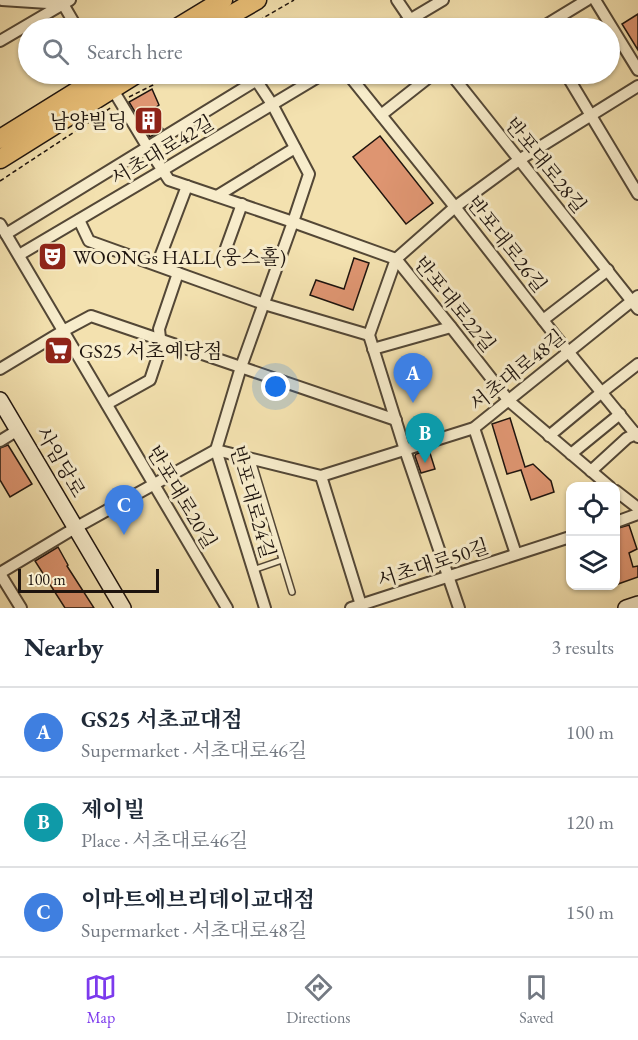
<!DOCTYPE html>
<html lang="en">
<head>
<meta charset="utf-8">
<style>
  body { margin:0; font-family:"EB Garamond","Noto Serif KR",serif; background:#f6f6f7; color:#1f2937 }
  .controls { position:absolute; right:18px; bottom:18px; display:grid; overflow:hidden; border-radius:12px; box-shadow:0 2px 4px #0004 }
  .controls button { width:54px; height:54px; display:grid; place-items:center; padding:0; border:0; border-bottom:2px solid #e0e1e3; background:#fff; color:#1f2937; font:30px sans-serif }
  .scale { position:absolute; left:18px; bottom:15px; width:141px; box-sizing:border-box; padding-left:6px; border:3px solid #1e140e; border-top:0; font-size:16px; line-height:21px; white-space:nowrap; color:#1e140e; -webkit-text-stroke:4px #f7eccb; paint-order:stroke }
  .you { position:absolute; left:276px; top:387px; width:21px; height:21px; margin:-15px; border:4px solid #fff; border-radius:50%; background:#1a73e8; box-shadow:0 0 0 9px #1a73e833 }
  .badge { display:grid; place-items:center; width:39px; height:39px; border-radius:50%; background:#7c3aed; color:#fff; font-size:20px; font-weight:700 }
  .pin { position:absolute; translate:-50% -50px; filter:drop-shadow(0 2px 3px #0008) }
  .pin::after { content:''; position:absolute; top:32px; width:21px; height:18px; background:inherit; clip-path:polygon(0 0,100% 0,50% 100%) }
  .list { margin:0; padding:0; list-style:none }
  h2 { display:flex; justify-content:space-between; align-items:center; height:78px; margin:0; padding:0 24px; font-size:26px }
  h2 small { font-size:20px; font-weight:400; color:#747a83 }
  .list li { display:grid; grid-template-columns:39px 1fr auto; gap:18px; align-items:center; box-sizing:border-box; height:90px; padding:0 24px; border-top:2px solid #e0e1e3 }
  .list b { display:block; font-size:22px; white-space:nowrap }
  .list p { margin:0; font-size:20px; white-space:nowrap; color:#747a83 }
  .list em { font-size:20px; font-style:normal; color:#747a83 }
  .icon { flex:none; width:33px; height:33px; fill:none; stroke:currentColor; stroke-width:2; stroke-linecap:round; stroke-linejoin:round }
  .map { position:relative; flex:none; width:638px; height:608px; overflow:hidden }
  .search { position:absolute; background:#fff; box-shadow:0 2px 4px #0004; left:18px; right:18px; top:18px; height:66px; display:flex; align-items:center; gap:15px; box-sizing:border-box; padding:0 21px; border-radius:33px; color:#747a83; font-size:22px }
  .sheet { height:348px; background:#fff }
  nav { display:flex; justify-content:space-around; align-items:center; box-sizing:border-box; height:84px; border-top:2px solid #e0e1e3; background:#fff; font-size:16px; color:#747a83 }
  nav a { display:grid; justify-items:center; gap:3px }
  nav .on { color:#7c3aed }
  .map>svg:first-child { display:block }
  .building { fill:#de9571; stroke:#1e140e; stroke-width:1.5 }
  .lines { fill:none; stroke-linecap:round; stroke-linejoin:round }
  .service-casing { stroke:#534736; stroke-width:8 }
  .minor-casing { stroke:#534736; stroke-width:14 }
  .secondary-casing { stroke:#1e140e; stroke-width:18 }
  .primary-casing { stroke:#1e140e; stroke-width:21 }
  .path { stroke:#1e140e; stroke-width:1.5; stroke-dasharray:4.5 3; stroke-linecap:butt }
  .service { stroke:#f7eccb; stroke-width:5 }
  .minor { stroke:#f7eccb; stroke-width:10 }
  .secondary { stroke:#f7eccb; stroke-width:15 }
  .primary { stroke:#eac078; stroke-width:18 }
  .labels { text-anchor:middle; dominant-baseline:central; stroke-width:6; stroke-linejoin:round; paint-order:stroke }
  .poi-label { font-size:20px; fill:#1e140e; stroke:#f7eccb; text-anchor:start }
  .street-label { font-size:20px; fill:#1e140e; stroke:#f7eccb }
</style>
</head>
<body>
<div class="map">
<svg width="638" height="608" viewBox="0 0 638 608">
  <rect width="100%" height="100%" fill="#f3e1af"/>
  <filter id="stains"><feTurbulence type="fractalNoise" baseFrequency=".00333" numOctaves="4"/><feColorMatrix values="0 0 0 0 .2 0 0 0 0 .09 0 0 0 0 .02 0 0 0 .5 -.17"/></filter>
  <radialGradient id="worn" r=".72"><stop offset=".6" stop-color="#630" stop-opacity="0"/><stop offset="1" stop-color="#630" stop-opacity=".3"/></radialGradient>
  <g class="building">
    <path d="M638,14V50L622,24Z"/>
    <path d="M152,89L159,105L151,111L163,129L150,137L129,102Z"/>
    <path d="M380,136L433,203L406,224L353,157Z"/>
    <path d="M354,258L369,263L353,310L310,295L316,280L344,289Z"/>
    <path d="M510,418L525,467L533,464L551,481L554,492L531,500L521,470L507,474L492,424Z"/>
    <path d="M8,445L32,484L10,497L0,480V448Z"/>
    <path d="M429,450L435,469L421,473L415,456L416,454Z"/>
    <path d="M629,525L637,549L629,553L633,567L638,566V577L618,584L615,578V529Z"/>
    <path d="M58,547L68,565L67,566L94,608H65L35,561Z"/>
  </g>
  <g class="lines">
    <defs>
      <g id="service">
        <path d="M252,460L292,592"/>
        <path d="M253,570L282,560"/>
      </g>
      <g id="minor">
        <path d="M2,0L63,4L77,28"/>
        <path d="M397,0L416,28"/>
        <path d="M595,0L638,70"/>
        <path d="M396,28L443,0"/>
        <path d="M541,28L587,0"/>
        <path d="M0,41L70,0"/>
        <path d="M252,74L272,104L309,174L293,222L241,367L216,450L265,608"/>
        <path d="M348,74L455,207L557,338L638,437"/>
        <path d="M451,74L638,309"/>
        <path d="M566,74L638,194"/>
        <path d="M457,81L468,74"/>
        <path d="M110,85L148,148L169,180L293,222L396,259L451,327L509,401L610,487"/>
        <path d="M381,115L433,74"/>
        <path d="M217,196L295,148"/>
        <path d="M79,220L89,241L264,304L369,335"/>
        <path d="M0,224L227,608"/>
        <path d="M6,234L257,80"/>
        <path d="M225,251L242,204"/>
        <path d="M19,255L163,170L323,74"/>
        <path d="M157,265L187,186"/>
        <path d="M543,320L608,270"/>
        <path d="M373,349L451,327"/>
        <path d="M0,369L63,331L91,316L396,420"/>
        <path d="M107,404L150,380L161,347L159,329L178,273"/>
        <path d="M474,428L516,554"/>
        <path d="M549,436L602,392L638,364"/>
        <path d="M0,441L18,430"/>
        <path d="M571,454L620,414"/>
        <path d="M591,471L627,438L638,433"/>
        <path d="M321,476L361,605"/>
        <path d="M616,491L638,508"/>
        <path d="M616,522L638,514"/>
        <path d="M0,573L75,528L216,450L321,476L474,428L638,296"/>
        <path d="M0,574L21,608"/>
        <path d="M351,608L570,537"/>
        <path d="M459,608L405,450L369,335L396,259L455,207L519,160L638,86"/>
      </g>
      <g id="secondary">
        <path d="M0,400L123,608"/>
        <path d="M626,608L638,604"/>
      </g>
      <g id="primary">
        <path d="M177,28L223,0"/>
        <path d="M208,28L257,0"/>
        <path d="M0,139L105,74"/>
        <path d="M0,159L136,74"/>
      </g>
    </defs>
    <use href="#service" class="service-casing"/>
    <use href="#minor" class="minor-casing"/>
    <use href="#secondary" class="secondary-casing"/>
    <use href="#primary" class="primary-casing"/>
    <g class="path">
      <path d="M246,28L294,0"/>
      <path d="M129,97L153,85L172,74"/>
      <path d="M0,181L112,107"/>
    </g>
    <use href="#service" class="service"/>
    <use href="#minor" class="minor"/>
    <use href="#secondary" class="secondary"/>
    <use href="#primary" class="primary"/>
  </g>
  <defs>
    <symbol id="building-square" viewBox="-11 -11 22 22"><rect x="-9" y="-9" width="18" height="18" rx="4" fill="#8f2418" stroke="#f7eccb"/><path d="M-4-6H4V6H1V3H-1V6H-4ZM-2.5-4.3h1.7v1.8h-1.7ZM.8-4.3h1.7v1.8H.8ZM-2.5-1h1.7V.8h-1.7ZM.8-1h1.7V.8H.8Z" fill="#fff"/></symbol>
    <symbol id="theatre-square" viewBox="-11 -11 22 22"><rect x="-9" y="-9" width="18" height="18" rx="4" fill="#8f2418" stroke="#f7eccb"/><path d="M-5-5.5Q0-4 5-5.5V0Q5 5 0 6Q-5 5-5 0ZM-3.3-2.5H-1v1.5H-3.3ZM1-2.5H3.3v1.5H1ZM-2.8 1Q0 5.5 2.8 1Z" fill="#fff"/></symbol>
    <symbol id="supermarket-square" viewBox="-11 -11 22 22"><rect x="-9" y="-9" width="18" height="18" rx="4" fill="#8f2418" stroke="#f7eccb"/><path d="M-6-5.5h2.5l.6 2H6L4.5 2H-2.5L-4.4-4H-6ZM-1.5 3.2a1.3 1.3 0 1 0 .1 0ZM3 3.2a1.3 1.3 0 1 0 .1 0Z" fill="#fff"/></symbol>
  </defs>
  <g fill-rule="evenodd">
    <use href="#building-square" x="132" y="104" width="33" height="33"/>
    <use href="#theatre-square" x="36" y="240" width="33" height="33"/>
    <use href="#supermarket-square" x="42" y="334" width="33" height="33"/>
  </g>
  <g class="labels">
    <g class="poi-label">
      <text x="127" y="121" text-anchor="end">남양빌딩</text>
      <text x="73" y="257">WOONGs HALL(웅스홀)</text>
      <text x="79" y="351">GS25 서초예당점</text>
    </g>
    <g class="street-label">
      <text transform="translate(162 150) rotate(-31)">서초대로42길</text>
      <text transform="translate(546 165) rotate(51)">반포대로28길</text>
      <text transform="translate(507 244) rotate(52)">반포대로26길</text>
      <text transform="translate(455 304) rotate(51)">반포대로22길</text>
      <text transform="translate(517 370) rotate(-39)">서초대로48길</text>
      <text transform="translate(61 462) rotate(60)">사임당로</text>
      <text transform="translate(182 497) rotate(59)">반포대로20길</text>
      <text transform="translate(253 502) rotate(74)">반포대로24길</text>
      <text transform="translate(433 563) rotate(-18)">서초대로50길</text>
    </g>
  </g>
  <rect width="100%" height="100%" filter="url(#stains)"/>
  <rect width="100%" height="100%" fill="url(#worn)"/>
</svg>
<div class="controls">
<button><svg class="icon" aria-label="locate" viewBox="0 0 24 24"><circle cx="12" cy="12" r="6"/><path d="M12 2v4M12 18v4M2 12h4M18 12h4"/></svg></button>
<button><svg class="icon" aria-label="layers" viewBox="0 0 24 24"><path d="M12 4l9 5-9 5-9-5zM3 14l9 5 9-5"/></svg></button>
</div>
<div class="scale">100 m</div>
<div class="you"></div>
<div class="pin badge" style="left:413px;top:403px;background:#3f7fe0">A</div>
<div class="pin badge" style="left:425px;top:463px;background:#0f9aa8">B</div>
<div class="pin badge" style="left:124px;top:535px;background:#3f7fe0">C</div>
<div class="search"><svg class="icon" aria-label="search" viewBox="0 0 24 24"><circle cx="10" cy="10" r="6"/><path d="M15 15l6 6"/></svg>Search here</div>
</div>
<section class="sheet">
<h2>Nearby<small>3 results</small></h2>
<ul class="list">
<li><span class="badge" style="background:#3f7fe0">A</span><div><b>GS25 서초교대점</b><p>Supermarket · 서초대로46길</p></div><em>100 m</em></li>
<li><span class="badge" style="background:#0f9aa8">B</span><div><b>제이빌</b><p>Place · 서초대로46길</p></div><em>120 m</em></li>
<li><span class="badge" style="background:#3f7fe0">C</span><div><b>이마트에브리데이교대점</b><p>Supermarket · 서초대로48길</p></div><em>150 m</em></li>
</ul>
</section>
<nav>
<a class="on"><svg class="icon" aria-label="map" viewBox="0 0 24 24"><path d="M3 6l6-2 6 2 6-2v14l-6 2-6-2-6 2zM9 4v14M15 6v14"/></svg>Map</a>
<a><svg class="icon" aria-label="directions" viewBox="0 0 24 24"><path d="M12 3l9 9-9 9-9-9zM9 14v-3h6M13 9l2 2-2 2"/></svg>Directions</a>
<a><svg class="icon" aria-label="saved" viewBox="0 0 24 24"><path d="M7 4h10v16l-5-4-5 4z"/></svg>Saved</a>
</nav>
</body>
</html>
